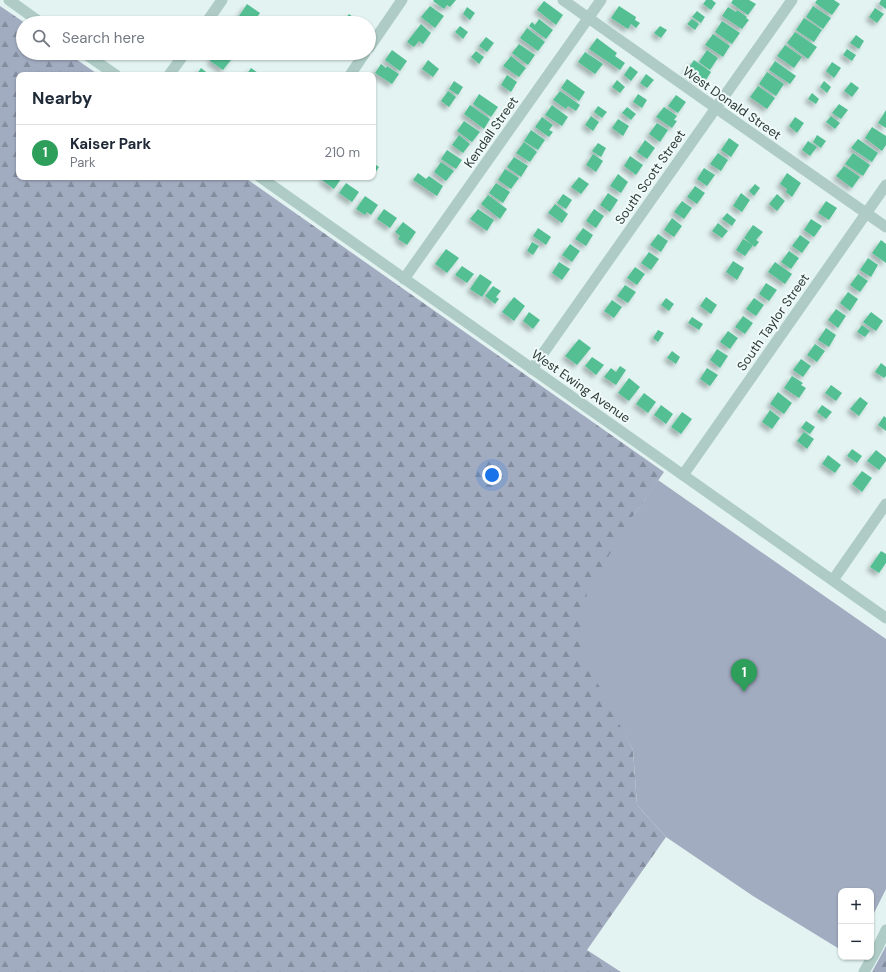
<!DOCTYPE html>
<html lang="en">
<head>
<meta charset="utf-8">
<style>
  body { margin:0; font-family:"DM Sans",sans-serif; background:#f2f2f3; color:#1f2937 }
  .controls { position:absolute; right:12px; bottom:12px; display:grid; overflow:hidden; border-radius:8px; box-shadow:0 1px 3px #0004 }
  .controls button { width:36px; height:36px; display:grid; place-items:center; padding:0; border:0; border-bottom:1px solid #e0e1e3; background:#fff; color:#1f2937; font:20px sans-serif }
  .you { position:absolute; left:492px; top:475px; width:14px; height:14px; margin:-10px; border:3px solid #fff; border-radius:50%; background:#1a73e8; box-shadow:0 0 0 6px #1a73e833 }
  .badge { display:grid; place-items:center; width:26px; height:26px; border-radius:50%; background:#d93025; color:#fff; font-size:13px; font-weight:700 }
  .pin { position:absolute; translate:-50% -33px; filter:drop-shadow(0 1px 2px #0008) }
  .pin::after { content:''; position:absolute; top:21px; width:14px; height:12px; background:inherit; clip-path:polygon(0 0,100% 0,50% 100%) }
  .list { margin:0; padding:0; list-style:none }
  h2 { display:flex; justify-content:space-between; align-items:center; height:52px; margin:0; padding:0 16px; font-size:17px }
  h2 small { font-size:13px; font-weight:400; color:#747a83 }
  .list li { display:grid; grid-template-columns:26px 1fr auto; gap:12px; align-items:center; box-sizing:border-box; height:56px; padding:0 16px; border-top:1px solid #e0e1e3 }
  .list b { display:block; font-size:15px; white-space:nowrap }
  .list p { margin:0; font-size:13px; white-space:nowrap; color:#747a83 }
  .list em { font-size:13px; font-style:normal; color:#747a83 }
  .icon { flex:none; width:22px; height:22px; fill:none; stroke:currentColor; stroke-width:2; stroke-linecap:round; stroke-linejoin:round }
  .map { position:relative; flex:none; width:886px; height:972px; overflow:hidden }
  .search { position:absolute; background:#fff; box-shadow:0 1px 3px #0004; left:16px; top:16px; width:360px; height:44px; display:flex; align-items:center; gap:10px; box-sizing:border-box; padding:0 14px; border-radius:22px; color:#747a83; font-size:15px }
  .panel { position:absolute; background:#fff; box-shadow:0 1px 3px #0004; left:16px; top:72px; width:360px; height:108px; border-radius:8px }
  .map>svg:first-child { display:block }
  .forest { fill:url(#forest-firs) }
  .park { fill:#a2acc1 }
  .building { fill:#53bf93; filter:url(#shadow) }
  .lines { fill:none; stroke-linecap:round; stroke-linejoin:round }
  .minor { stroke:#aecbc5; stroke-width:11 }
  .labels { text-anchor:middle; dominant-baseline:central; stroke-width:4; stroke-linejoin:round; paint-order:stroke }
  .street-label { font-size:13px; fill:#2c3a35; stroke:#effaf9 }
</style>
</head>
<body>
<div class="map">
<svg width="886" height="972" viewBox="0 0 886 972">
  <defs>
    <pattern id="forest-firs" width="22" height="20" patternUnits="userSpaceOnUse"><rect width="22" height="20" fill="#a2acc1"/><path d="M5 1l3.5 6h-7zM16 11l3.5 6h-7z" fill="#848d9e"/></pattern>
    <filter id="shadow"><feDropShadow dx="-3.5" dy="3.5" stdDeviation="2" flood-color="#0004"/></filter>
  </defs>
  <rect width="100%" height="100%" fill="#e2f3f1"/>
  <g class="forest">
    <path d="M0,6L25,23H23V53H67L99,75H19V177H244L664,472L632,518L624,732L633,750L637,805L666,837L587,950L621,972H0Z"/>
    <path d="M886,946V972H872Z"/>
  </g>
  <path class="park" d="M658,480L886,639V889L871,919V891H841V950L753,896L666,837L637,805L633,750L581,652L587,591L632,518Z"/>
  <g class="building">
    <path d="M434,0H456L450,7L447,5L444,9L433,1Z"/>
    <path d="M706,0H712L716,3L711,10L703,4Z"/>
    <path d="M733,0H749L756,4L748,15L731,3Z"/>
    <path d="M817,0H834L840,4L832,15L815,3Z"/>
    <path d="M881,0H886V9L879,4Z"/>
    <path d="M544,1L563,15L556,25L537,10Z"/>
    <path d="M247,4L260,13L253,23H249L239,16Z"/>
    <path d="M430,6L444,16L435,28L421,17Z"/>
    <path d="M619,6L636,17L635,20L640,23L636,28L631,24L628,29L611,18Z"/>
    <path d="M813,6L831,18L823,29L806,17Z"/>
    <path d="M467,7L475,13L470,20L463,14Z"/>
    <path d="M728,7L736,12L737,10L747,17L746,18L749,20L742,29L722,16Z"/>
    <path d="M875,8L884,14L877,23L869,17Z"/>
    <path d="M697,11L705,17L701,23L692,17Z"/>
    <path d="M349,14L361,23H344L343,22Z"/>
    <path d="M804,18L822,30L814,42L796,30Z"/>
    <path d="M539,19L553,30L546,39L529,26L532,22L535,25Z"/>
    <path d="M692,19L699,24L695,30L687,24Z"/>
    <path d="M722,21L740,33L732,44L715,32Z"/>
    <path d="M421,24L431,33L423,44L419,41L414,47L407,42Z"/>
    <path d="M460,26L468,32L463,39L455,32Z"/>
    <path d="M660,26L667,30L661,38L654,33Z"/>
    <path d="M527,28L545,42L538,51L520,38Z"/>
    <path d="M795,32L817,47L808,59L787,43Z"/>
    <path d="M713,34L730,46L723,57L705,45Z"/>
    <path d="M856,35L864,41L859,49L850,43Z"/>
    <path d="M486,37L494,43L487,52L479,46Z"/>
    <path d="M597,38L617,53L615,56L625,63L620,70L589,49Z"/>
    <path d="M519,44L535,55L528,65L512,53Z"/>
    <path d="M785,45L802,57L794,68L777,56Z"/>
    <path d="M847,49L856,55L852,61L843,55Z"/>
    <path d="M392,50L407,61L400,71L385,60Z"/>
    <path d="M707,50L718,58L710,70L699,62Z"/>
    <path d="M476,51L484,57L479,64L471,57Z"/>
    <path d="M585,52L603,64L595,74L578,62Z"/>
    <path d="M215,53H230L234,56L223,70L210,61Z"/>
    <path d="M511,56L526,68L519,77L503,66Z"/>
    <path d="M428,60L439,69L433,77L422,69Z"/>
    <path d="M694,60L711,72L704,83L686,71Z"/>
    <path d="M775,61L796,76L790,84L769,70Z"/>
    <path d="M832,62L841,68L834,78L826,71Z"/>
    <path d="M381,64L386,68L387,66L399,74L392,84L375,73Z"/>
    <path d="M630,66L638,72L631,81L624,75Z"/>
    <path d="M201,68L210,75H196Z"/>
    <path d="M251,68L261,75H246Z"/>
    <path d="M767,72L784,84L776,96L759,84Z"/>
    <path d="M646,74L654,80L647,88L640,83Z"/>
    <path d="M507,75L517,82L511,92L501,85Z"/>
    <path d="M567,79L585,92L579,101L561,88Z"/>
    <path d="M617,80L625,87L620,93L612,87Z"/>
    <path d="M454,81L463,87L458,95L449,89Z"/>
    <path d="M824,81L831,87L827,93L820,87Z"/>
    <path d="M851,82L859,88L852,97L844,91Z"/>
    <path d="M758,86L775,98L767,109L750,97Z"/>
    <path d="M448,91L456,97L449,107L441,101Z"/>
    <path d="M560,91L580,105L576,111L568,106L566,109L553,100Z"/>
    <path d="M812,93L819,99L816,104L808,99Z"/>
    <path d="M479,94L498,107L491,117L473,104Z"/>
    <path d="M638,94L647,100L642,108L633,102Z"/>
    <path d="M676,95L686,102L678,113L668,106Z"/>
    <path d="M839,104L848,110L841,119L832,113Z"/>
    <path d="M470,105L490,119L484,129L464,114Z"/>
    <path d="M552,105L568,117L562,126L545,115Z"/>
    <path d="M598,106L607,112L602,118L594,112Z"/>
    <path d="M627,107L636,114L631,120L622,113Z"/>
    <path d="M664,107L677,116L674,120L677,121L672,128L656,117Z"/>
    <path d="M886,110V128L878,123Z"/>
    <path d="M591,116L599,122L593,131L585,125Z"/>
    <path d="M831,116L840,123L835,129L826,122Z"/>
    <path d="M542,117L553,125L549,130L553,132L549,137L535,127Z"/>
    <path d="M795,117L804,123L797,133L789,126Z"/>
    <path d="M618,119L629,126L623,136L612,128Z"/>
    <path d="M464,121L480,132L472,142L457,131Z"/>
    <path d="M657,123L668,130L660,142L649,134Z"/>
    <path d="M872,127L886,136V145L882,151L865,138Z"/>
    <path d="M531,130L545,140L538,150L524,141Z"/>
    <path d="M459,135L470,144L463,153L452,145Z"/>
    <path d="M817,135L826,141L821,148L813,142Z"/>
    <path d="M729,138L739,145L731,157L721,150Z"/>
    <path d="M858,139L878,153L872,162L851,148Z"/>
    <path d="M645,140L655,148L647,159L637,152Z"/>
    <path d="M808,141L817,147L810,156L802,150Z"/>
    <path d="M524,142L537,152L530,162L516,153Z"/>
    <path d="M598,143L606,148L601,157L592,151Z"/>
    <path d="M447,150L462,160L456,169L441,159Z"/>
    <path d="M718,153L728,160L721,171L710,164Z"/>
    <path d="M853,153L870,165L863,176L845,164Z"/>
    <path d="M593,154L603,161L596,172L586,165Z"/>
    <path d="M630,156L643,165L636,175L624,166Z"/>
    <path d="M514,157L528,166L521,177L507,167Z"/>
    <path d="M441,162L454,171L446,181L434,172Z"/>
    <path d="M373,163L379,167L373,176Z"/>
    <path d="M844,166L860,177L852,188L836,176Z"/>
    <path d="M704,168L715,175L707,186L697,179Z"/>
    <path d="M505,169L519,178L511,189L498,180Z"/>
    <path d="M418,173L426,179L429,176L443,186L437,196L413,180Z"/>
    <path d="M787,173L801,183L792,197L786,192L787,189L780,184Z"/>
    <path d="M618,174L628,182L621,193L610,186Z"/>
    <path d="M324,177H339L341,179L334,189L322,180Z"/>
    <path d="M579,177L589,184L581,194L571,187Z"/>
    <path d="M346,183L359,192L352,202L339,193Z"/>
    <path d="M496,183L510,192L503,203L489,193Z"/>
    <path d="M755,184L760,188L754,196L749,191Z"/>
    <path d="M695,186L705,193L697,204L687,197Z"/>
    <path d="M608,193L618,200L610,212L600,205Z"/>
    <path d="M741,193L750,200L742,212L733,206Z"/>
    <path d="M563,194L572,200L566,209L557,203Z"/>
    <path d="M777,194L785,201L777,211L769,204Z"/>
    <path d="M488,195L507,209L500,219L481,204Z"/>
    <path d="M365,196L378,205L371,215L367,212L365,215L356,209Z"/>
    <path d="M682,201L692,208L684,219L674,212Z"/>
    <path d="M826,201L837,208L829,220L818,213Z"/>
    <path d="M555,204L568,214L562,223L548,213Z"/>
    <path d="M384,209L397,218L390,228L377,219Z"/>
    <path d="M478,209L494,220L487,231L470,219Z"/>
    <path d="M594,209L604,216L596,228L586,221Z"/>
    <path d="M727,213L736,220L732,226L722,219Z"/>
    <path d="M672,218L682,226L674,237L664,230Z"/>
    <path d="M811,219L822,226L814,237L804,230Z"/>
    <path d="M403,222L416,232L407,245L398,239L400,236L395,232Z"/>
    <path d="M718,223L728,231L722,238L712,231Z"/>
    <path d="M753,225L763,232L756,240L759,242L755,247L744,238Z"/>
    <path d="M538,228L551,237L546,245L533,236Z"/>
    <path d="M583,228L593,235L586,246L575,239Z"/>
    <path d="M658,234L668,241L661,252L650,245Z"/>
    <path d="M800,235L810,242L802,253L792,246Z"/>
    <path d="M743,239L753,245L745,256L736,250Z"/>
    <path d="M881,240L886,244V263L872,253Z"/>
    <path d="M532,242L539,246L533,255L527,251Z"/>
    <path d="M570,244L580,251L572,262L562,255Z"/>
    <path d="M446,249L459,258L447,273L435,264Z"/>
    <path d="M789,251L799,258L791,269L781,262Z"/>
    <path d="M649,252L659,259L651,270L641,263Z"/>
    <path d="M868,258L878,265L871,277L860,270Z"/>
    <path d="M733,261L744,268L737,280L726,272Z"/>
    <path d="M559,262L570,269L562,280L552,273Z"/>
    <path d="M775,262L792,274L785,284L768,272Z"/>
    <path d="M462,266L474,274L467,283L455,275Z"/>
    <path d="M635,267L645,274L637,285L627,278Z"/>
    <path d="M480,274L492,282L482,297L470,289Z"/>
    <path d="M858,274L868,281L860,292L850,285Z"/>
    <path d="M766,283L777,290L769,301L759,294Z"/>
    <path d="M625,285L636,292L628,303L617,296Z"/>
    <path d="M493,286L501,291L496,297L499,299L495,304L485,296Z"/>
    <path d="M848,292L858,299L850,311L840,303Z"/>
    <path d="M514,297L525,306L514,321L502,312Z"/>
    <path d="M706,297L717,305L711,314L700,306Z"/>
    <path d="M666,298L674,304L669,311L661,305Z"/>
    <path d="M754,298L764,305L756,316L746,309Z"/>
    <path d="M612,300L622,307L614,318L604,311Z"/>
    <path d="M836,309L846,316L838,328L828,320Z"/>
    <path d="M529,312L540,320L533,329L523,321Z"/>
    <path d="M871,312L883,321L876,331L863,322Z"/>
    <path d="M743,316L753,323L745,334L735,327Z"/>
    <path d="M692,317L703,324L699,330L688,323Z"/>
    <path d="M862,325L870,331L865,337L857,332Z"/>
    <path d="M826,328L836,335L829,347L818,340Z"/>
    <path d="M658,330L664,333L658,342L653,338Z"/>
    <path d="M728,331L738,338L730,349L720,342Z"/>
    <path d="M579,339L591,348L577,365L565,356Z"/>
    <path d="M815,344L825,351L817,362L807,355Z"/>
    <path d="M717,349L728,356L720,368L710,360Z"/>
    <path d="M672,351L680,357L676,364L667,358Z"/>
    <path d="M592,357L604,365L596,375L585,366Z"/>
    <path d="M801,359L811,366L803,377L793,370Z"/>
    <path d="M881,363L886,367V376L884,378L875,372Z"/>
    <path d="M620,366L626,370L616,385L604,377L611,368L616,372Z"/>
    <path d="M707,368L718,375L710,386L700,379Z"/>
    <path d="M792,376L803,383L801,385L806,388L799,398L784,388Z"/>
    <path d="M629,378L640,387L629,401L618,393Z"/>
    <path d="M831,385L842,393L836,401L825,393Z"/>
    <path d="M778,392L792,403L784,414L770,404Z"/>
    <path d="M644,393L656,402L648,413L636,404Z"/>
    <path d="M860,397L868,403L859,416L850,409Z"/>
    <path d="M661,405L673,414L666,424L654,415Z"/>
    <path d="M822,405L832,412L826,419L817,412Z"/>
    <path d="M770,410L780,418L772,429L762,422Z"/>
    <path d="M682,412L692,419L681,434L671,427Z"/>
    <path d="M884,416L886,418V431L878,425Z"/>
    <path d="M806,421L815,427L810,434L801,428Z"/>
    <path d="M804,432L814,439L807,449L797,441Z"/>
    <path d="M852,449L862,456L857,463L847,456Z"/>
    <path d="M876,450L886,458V461L879,470L867,461Z"/>
    <path d="M828,455L841,465L835,473L822,464Z"/>
    <path d="M862,471L872,478L862,492L852,484Z"/>
    <path d="M881,551L886,554V563L879,573L870,567Z"/>
  </g>
  <g class="lines">
    <g class="minor">
      <path d="M9,0L41,23"/>
      <path d="M563,0L716,108L886,227"/>
      <path d="M206,23L222,0"/>
      <path d="M369,48L402,0"/>
      <path d="M84,53L116,75"/>
      <path d="M169,75L185,53"/>
      <path d="M350,75L365,53"/>
      <path d="M260,177L886,618"/>
      <path d="M404,279L601,0"/>
      <path d="M532,369L792,0"/>
      <path d="M683,475L886,185"/>
      <path d="M833,580L886,504"/>
      <path d="M864,972L877,949L886,930"/>
    </g>
  </g>
  <g class="labels">
    <g class="street-label">
      <text transform="translate(732 103) rotate(35)">West Donald Street</text>
      <text transform="translate(491 132) rotate(-55)">Kendall Street</text>
      <text transform="translate(650 177) rotate(-55)">South Scott Street</text>
      <text transform="translate(773 322) rotate(-55)">South Taylor Street</text>
      <text transform="translate(581 386) rotate(35)">West Ewing Avenue</text>
    </g>
  </g>
</svg>
<div class="controls">
<button>+</button>
<button>−</button>
</div>
<div class="you"></div>
<div class="pin badge" style="left:744px;top:692px;background:#2e9e5b">1</div>
<div class="search"><svg class="icon" aria-label="search" viewBox="0 0 24 24"><circle cx="10" cy="10" r="6"/><path d="M15 15l6 6"/></svg>Search here</div>
<section class="panel">
<h2>Nearby<small></small></h2>
<ul class="list">
<li><span class="badge" style="background:#2e9e5b">1</span><div><b>Kaiser Park</b><p>Park</p></div><em>210 m</em></li>
</ul>
</section>
</div>
</body>
</html>
